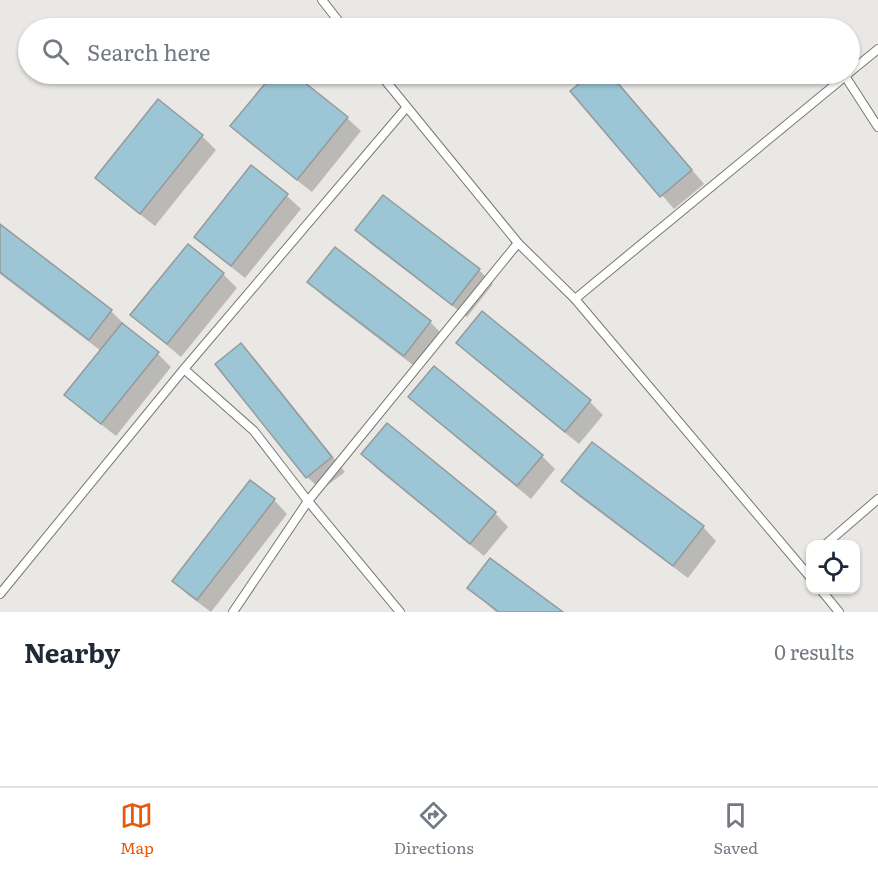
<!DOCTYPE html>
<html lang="en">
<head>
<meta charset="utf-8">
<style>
  body { margin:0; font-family:Literata,serif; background:#f6f6f7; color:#1f2937 }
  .controls { position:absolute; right:18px; bottom:18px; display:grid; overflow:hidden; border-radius:12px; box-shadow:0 2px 4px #0004 }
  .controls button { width:54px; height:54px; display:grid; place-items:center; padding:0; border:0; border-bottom:2px solid #e0e1e3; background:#fff; color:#1f2937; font:30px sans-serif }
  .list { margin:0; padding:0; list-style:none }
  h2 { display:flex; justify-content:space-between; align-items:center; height:78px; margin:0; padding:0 24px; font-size:26px }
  h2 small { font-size:20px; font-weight:400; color:#747a83 }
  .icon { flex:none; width:33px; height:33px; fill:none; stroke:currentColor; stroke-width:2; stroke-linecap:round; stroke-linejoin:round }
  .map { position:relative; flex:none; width:878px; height:612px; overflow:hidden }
  .search { position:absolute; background:#fff; box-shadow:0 2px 4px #0004; left:18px; right:18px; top:18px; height:66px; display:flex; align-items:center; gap:15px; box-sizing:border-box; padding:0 21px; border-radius:33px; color:#747a83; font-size:22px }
  .sheet { height:174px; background:#fff }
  nav { display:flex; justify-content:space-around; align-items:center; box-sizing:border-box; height:84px; border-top:2px solid #e0e1e3; background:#fff; font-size:16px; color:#747a83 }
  nav a { display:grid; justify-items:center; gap:3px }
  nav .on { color:#ea580c }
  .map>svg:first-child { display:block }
  .shadow { fill:#0003 }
  .building { fill:#9cc6d5; stroke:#959a9c; stroke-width:1.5 }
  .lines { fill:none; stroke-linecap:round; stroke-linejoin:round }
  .service-casing { stroke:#797874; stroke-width:10 }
  .service { stroke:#fff; stroke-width:8 }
</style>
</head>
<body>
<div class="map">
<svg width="878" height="612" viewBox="0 0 878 612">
  <rect width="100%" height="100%" fill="#e9e8e4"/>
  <g class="shadow">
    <path d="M275,74H291L347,118L361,131L312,192L246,140L232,126Z"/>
    <path d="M593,74H609L616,80L704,184L674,209L572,91Z"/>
    <path d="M158,101L202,136L216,150L155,226L110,191L97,178Z"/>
    <path d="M252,167L287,196L301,209L245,278L210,250L196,237Z"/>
    <path d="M383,197L479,270L493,284L467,317L371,244L357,230Z"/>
    <path d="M0,226L111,311L125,325L123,326L158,354L171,367L116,436L80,408L66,395L101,351L0,274Z"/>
    <path d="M188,246L223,274L237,288L181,357L146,328L132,315Z"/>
    <path d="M335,249L430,322L444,336L418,369L323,296L309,282Z"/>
    <path d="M458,343L590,402L603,415L579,444L471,356Z"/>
    <path d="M241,345L255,359L345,472L321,490L307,477Z"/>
    <path d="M410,397L542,456L555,469L531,499L423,410Z"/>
    <path d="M363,454L495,513L508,527L484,556L376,468Z"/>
    <path d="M563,481L703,527L716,541L688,578L577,495Z"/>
    <path d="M274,500L287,514L211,612L188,595L174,581Z"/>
    <path d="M469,588L561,612H496Z"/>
  </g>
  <g class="building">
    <path d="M273,74H294L348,117L297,180L230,126Z"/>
    <path d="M591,74H610L692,170L660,197L570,91Z"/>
    <path d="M158,99L203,135L140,214L95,178Z"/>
    <path d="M251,165L288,194L231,266L194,237Z"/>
    <path d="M383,195L480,269L452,305L355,230Z"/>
    <path d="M0,224L112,310L89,340L0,272Z"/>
    <path d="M188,244L224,273L167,344L130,315Z"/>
    <path d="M335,247L431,321L404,356L307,282Z"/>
    <path d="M482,311L591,400L565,432L456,343Z"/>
    <path d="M122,323L159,352L101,424L64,395Z"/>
    <path d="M241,343L332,457L306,478L215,364Z"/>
    <path d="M434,366L543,455L517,486L408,397Z"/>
    <path d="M387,423L496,512L470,544L361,454Z"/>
    <path d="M592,442L704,526L673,566L561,481Z"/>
    <path d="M250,480L275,499L197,600L172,581Z"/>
    <path d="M490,558L563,612H499L467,588Z"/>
  </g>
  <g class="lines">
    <defs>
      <g id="service">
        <path d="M322,0L344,28"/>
        <path d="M850,72L878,49"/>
        <path d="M380,74L518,243L575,299L810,577"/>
        <path d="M845,76L878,127"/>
        <path d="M575,299L848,74"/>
        <path d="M184,369L254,431L308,501L400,612"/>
        <path d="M826,544L878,499"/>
        <path d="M821,590L839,612"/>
        <path d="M0,594L184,369L406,108"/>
        <path d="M233,612L308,501L518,243"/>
      </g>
    </defs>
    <use href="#service" class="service-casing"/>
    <use href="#service" class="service"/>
  </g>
</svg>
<div class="controls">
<button><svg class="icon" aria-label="locate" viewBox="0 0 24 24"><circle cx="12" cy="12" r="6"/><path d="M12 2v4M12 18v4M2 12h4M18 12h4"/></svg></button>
</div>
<div class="search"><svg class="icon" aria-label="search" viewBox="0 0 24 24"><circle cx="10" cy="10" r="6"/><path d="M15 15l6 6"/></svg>Search here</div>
</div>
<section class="sheet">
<h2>Nearby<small>0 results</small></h2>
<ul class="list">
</ul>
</section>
<nav>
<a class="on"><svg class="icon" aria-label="map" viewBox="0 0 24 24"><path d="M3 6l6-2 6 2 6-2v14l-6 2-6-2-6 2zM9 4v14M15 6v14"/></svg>Map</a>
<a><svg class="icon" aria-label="directions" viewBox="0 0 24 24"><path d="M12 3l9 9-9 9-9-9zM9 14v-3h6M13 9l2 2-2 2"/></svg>Directions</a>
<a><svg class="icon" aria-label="saved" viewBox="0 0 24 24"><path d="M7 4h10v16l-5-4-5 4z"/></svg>Saved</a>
</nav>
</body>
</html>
